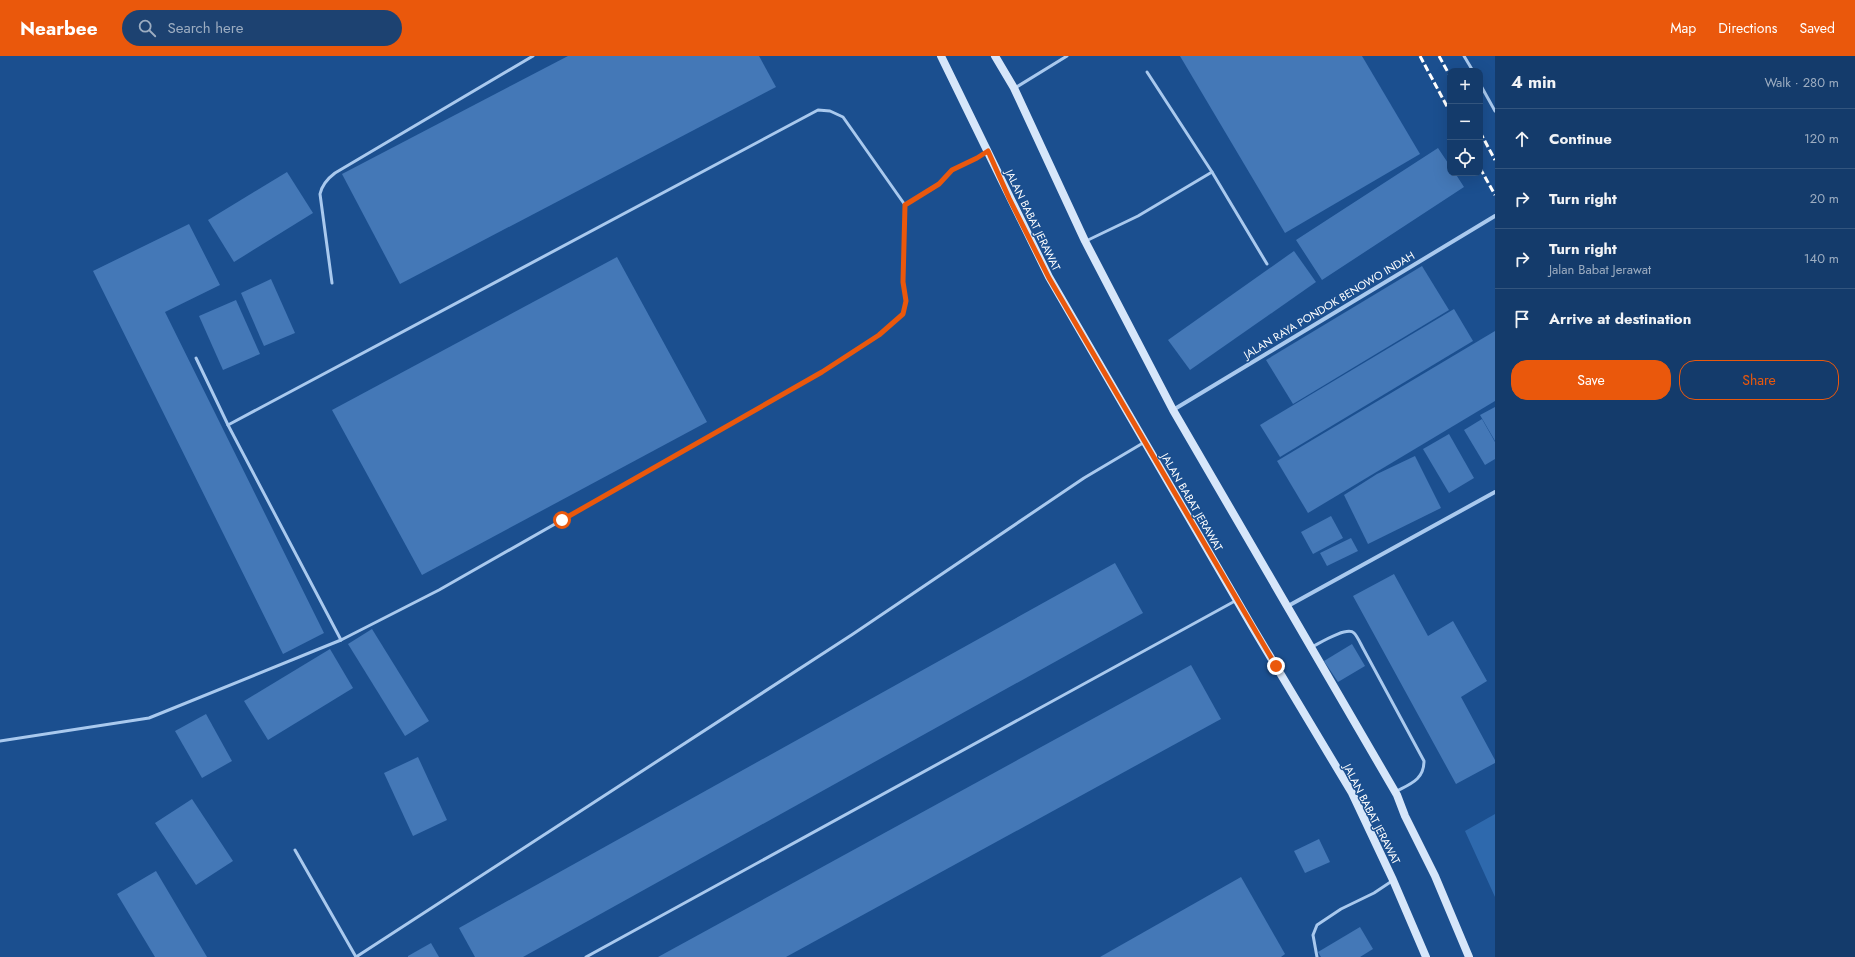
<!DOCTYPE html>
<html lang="en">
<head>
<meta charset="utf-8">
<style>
  body { margin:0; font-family:Jost,sans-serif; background:#1d4271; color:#f1f3f6 }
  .controls { position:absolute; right:12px; top:12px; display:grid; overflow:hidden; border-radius:8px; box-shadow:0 4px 16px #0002 }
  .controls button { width:36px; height:36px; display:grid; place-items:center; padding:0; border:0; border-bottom:1px solid #33557e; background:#143b6b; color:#f1f3f6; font:20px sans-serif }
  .stop { position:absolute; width:12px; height:12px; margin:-9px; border:3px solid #ea580c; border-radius:50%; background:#fff }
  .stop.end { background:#ea580c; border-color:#fff; box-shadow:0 1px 4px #0008 }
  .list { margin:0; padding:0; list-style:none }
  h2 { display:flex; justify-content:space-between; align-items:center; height:52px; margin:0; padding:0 16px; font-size:17px }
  h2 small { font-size:13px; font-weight:400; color:#9dadc1 }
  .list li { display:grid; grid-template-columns:26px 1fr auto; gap:12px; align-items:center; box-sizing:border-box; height:60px; padding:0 16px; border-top:1px solid #33557e }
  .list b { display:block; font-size:15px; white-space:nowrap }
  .list p { margin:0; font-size:13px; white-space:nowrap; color:#9dadc1 }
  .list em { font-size:13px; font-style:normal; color:#9dadc1 }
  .actions { display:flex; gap:8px; padding:12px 16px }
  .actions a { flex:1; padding:9px 0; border:1px solid #ea580c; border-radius:16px; text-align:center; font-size:14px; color:#ea580c }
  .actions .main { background:#ea580c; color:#fff }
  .icon { flex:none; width:22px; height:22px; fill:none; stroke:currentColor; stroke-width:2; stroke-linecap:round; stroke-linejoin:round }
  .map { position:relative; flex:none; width:1495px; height:901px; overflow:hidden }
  header { display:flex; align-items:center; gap:24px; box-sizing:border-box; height:56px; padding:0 20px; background:#ea580c; color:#fff }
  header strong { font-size:19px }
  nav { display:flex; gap:22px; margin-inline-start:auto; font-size:14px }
  .search { width:280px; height:36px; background:#1d4271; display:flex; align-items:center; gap:10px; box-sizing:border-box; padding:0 14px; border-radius:22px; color:#9dadc1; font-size:15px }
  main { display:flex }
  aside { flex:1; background:#143b6b }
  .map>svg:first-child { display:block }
  .green { fill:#2e69ad }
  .building { fill:#4478b7 }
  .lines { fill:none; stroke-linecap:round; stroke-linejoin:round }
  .lane { stroke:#a9c9ee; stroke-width:3 }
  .street { stroke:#a9c9ee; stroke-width:4 }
  .secondary { stroke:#d6e6fa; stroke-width:8 }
  .rail { stroke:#fff; stroke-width:3; stroke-dasharray:7 3; stroke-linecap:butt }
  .route { stroke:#ea580c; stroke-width:5 }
  .labels { text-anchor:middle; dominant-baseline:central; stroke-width:3; stroke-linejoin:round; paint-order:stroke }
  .street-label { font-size:11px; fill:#fff; stroke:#1b4f8f }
</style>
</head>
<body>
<header>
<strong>Nearbee</strong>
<div class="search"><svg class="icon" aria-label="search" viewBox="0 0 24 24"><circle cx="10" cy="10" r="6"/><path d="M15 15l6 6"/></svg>Search here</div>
<nav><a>Map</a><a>Directions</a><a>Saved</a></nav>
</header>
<main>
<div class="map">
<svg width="1495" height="901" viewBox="0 0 1495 901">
  <rect width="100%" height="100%" fill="#1b4f8f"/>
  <path class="green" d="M1495,758V841L1465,775Z"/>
  <g class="building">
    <path d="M568,0H759L776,31L400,228L342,118Z"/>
    <path d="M1180,0H1362L1420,98L1285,177Z"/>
    <path d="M1438,92L1450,110V117H1455L1464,131L1322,224L1296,184Z"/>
    <path d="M287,116L313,157L234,206L208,164Z"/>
    <path d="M189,168L220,229L165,256L324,577L283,598L93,215Z"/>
    <path d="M1294,195L1316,226L1190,314L1168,284Z"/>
    <path d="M617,201L707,366L422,519L332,354Z"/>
    <path d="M1422,210L1449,254L1293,348L1266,304Z"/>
    <path d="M271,223L295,277L264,290L241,237Z"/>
    <path d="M236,244L260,298L223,314L199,260Z"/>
    <path d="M1454,253L1473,285L1280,401L1260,369Z"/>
    <path d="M1495,275V345L1308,457L1277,405Z"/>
    <path d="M1495,351V385L1480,359Z"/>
    <path d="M1482,363L1495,386V403L1485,409L1464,374Z"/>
    <path d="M1449,378L1474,422L1449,437L1423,393Z"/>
    <path d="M1415,400L1441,452L1368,488L1344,439L1377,418Z"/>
    <path d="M1331,460L1343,482L1313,498L1301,476Z"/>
    <path d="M1351,482L1358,495L1327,510L1320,497Z"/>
    <path d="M1115,507L1143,557L523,901H475L459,872Z"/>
    <path d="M1394,518L1428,580L1453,565L1487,625L1461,641L1495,704V707L1456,728L1353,540Z"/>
    <path d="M372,573L429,665L405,680L348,588Z"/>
    <path d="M1352,588L1365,610L1338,626L1324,605Z"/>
    <path d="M330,593L353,632L268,684L244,645Z"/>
    <path d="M1191,609L1221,663L786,901H658Z"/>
    <path d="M206,658L232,705L202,722L175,675Z"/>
    <path d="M418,701L447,764L413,780L384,717Z"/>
    <path d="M192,743L233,805L196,829L155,767Z"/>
    <path d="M1319,783L1330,806L1305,817L1294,795Z"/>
    <path d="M156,815L207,901H155L117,838Z"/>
    <path d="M1241,821L1285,898L1281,901H1100Z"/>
    <path d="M1360,871L1373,893L1360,901H1321L1318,896Z"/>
    <path d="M431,887L439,901H408V900Z"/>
  </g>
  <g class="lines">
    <g class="lane">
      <path d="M1464,0L1473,15"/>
      <path d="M1480,28L1495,55"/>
      <path d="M1015,32L1067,0"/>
      <path d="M1212,116L1267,208"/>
      <path d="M905,149L903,226L906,245L903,258L879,279L822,316L439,534L341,584L228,369L818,54L830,55L843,61L905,149L939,128L952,114L977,102L987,95"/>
      <path d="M1086,185L1138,160L1212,116L1147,16"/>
      <path d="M332,227L320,138C322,129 327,123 335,117L533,0"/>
      <path d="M196,302L228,369"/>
      <path d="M1312,591C1320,587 1347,570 1354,577C1358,581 1361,589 1364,594L1424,705C1424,724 1410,728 1395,736"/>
      <path d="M0,685L149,662L341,584"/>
      <path d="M295,794L356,901"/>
      <path d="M356,901L853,578L1084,422L1143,387"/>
      <path d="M586,901L1235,545"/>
      <path d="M1317,901L1313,879L1317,869L1341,853L1374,837L1392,825"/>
    </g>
    <g class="street">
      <path d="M1173,354L1495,160"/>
      <path d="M1288,550L1495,436"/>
    </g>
    <g class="secondary">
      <path d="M941,0L1049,221L1253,572L1352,737L1393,824L1426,901"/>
      <path d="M995,0L1014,32L1085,185L1173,354L1397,739L1405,760L1435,820L1469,901"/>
    </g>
    <g class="rail">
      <path d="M1420,0L1450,56"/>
      <path d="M1439,0L1450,20"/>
      <path d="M1480,76L1495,104"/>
      <path d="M1480,112L1495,139"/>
    </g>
  </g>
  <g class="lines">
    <path class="route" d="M562,464L822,316L879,279L903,258L906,245L903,226L905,149L939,128L952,114L977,102L988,95L1009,142L1049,222L1276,610"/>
  </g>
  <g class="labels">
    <g class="street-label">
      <text transform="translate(1033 164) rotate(64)">JALAN BABAT JERAWAT</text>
      <text transform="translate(1329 249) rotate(-31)">JALAN RAYA PONDOK BENOWO INDAH</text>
      <text transform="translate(1192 446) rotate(60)">JALAN BABAT JERAWAT</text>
      <text transform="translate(1372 758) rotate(63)">JALAN BABAT JERAWAT</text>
    </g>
  </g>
</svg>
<div class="controls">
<button>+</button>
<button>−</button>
<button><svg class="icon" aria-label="locate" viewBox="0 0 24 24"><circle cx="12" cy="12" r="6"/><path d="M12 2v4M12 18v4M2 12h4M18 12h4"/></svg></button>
</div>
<div class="stop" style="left:562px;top:464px"></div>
<div class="stop end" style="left:1276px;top:610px"></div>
</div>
<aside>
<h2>4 min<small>Walk · 280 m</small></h2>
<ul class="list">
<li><svg class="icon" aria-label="ahead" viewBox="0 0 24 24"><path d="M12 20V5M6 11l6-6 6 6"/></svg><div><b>Continue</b></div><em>120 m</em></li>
<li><svg class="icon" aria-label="right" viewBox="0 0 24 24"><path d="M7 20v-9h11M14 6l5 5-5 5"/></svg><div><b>Turn right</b></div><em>20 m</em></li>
<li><svg class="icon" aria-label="right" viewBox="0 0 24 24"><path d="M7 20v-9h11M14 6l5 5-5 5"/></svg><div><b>Turn right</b><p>Jalan Babat Jerawat</p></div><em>140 m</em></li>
<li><svg class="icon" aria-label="arrive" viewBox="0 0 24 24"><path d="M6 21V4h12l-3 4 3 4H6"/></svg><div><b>Arrive at destination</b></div></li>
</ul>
<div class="actions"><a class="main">Save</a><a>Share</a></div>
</aside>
</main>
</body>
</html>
